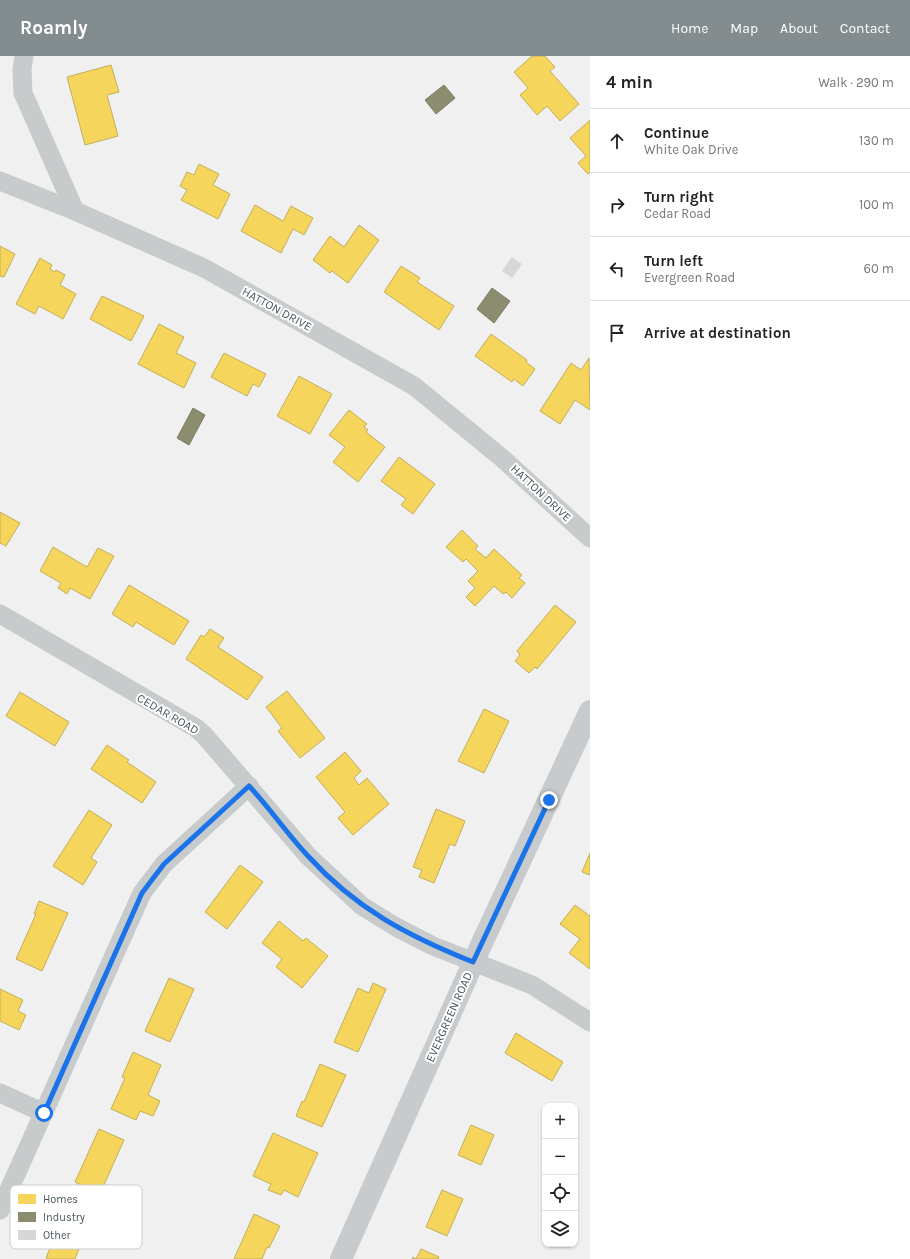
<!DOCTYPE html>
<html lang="en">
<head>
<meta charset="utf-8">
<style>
  body { margin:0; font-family:Karla,sans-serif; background:#f2f2f2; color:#222 }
  .controls { position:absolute; right:12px; bottom:12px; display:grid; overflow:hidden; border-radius:8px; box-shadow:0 1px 3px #0004 }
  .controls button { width:36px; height:36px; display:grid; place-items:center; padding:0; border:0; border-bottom:1px solid #e0e0e0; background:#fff; color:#222; font:20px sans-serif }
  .stop { position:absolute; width:12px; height:12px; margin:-9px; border:3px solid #1a73e8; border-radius:50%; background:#fff }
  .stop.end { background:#1a73e8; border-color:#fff; box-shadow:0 1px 4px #0008 }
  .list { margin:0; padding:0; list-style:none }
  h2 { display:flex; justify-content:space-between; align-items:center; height:52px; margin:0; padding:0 16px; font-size:17px }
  h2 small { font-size:13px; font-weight:400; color:#767676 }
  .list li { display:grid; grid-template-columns:26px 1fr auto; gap:12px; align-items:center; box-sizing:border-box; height:64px; padding:0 16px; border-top:1px solid #e0e0e0 }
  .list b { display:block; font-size:15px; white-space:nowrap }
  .list p { margin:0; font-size:13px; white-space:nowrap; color:#767676 }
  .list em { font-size:13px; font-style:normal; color:#767676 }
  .icon { flex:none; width:22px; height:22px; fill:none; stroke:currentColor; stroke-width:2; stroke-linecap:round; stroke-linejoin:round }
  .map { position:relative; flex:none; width:590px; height:1203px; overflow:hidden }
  header { display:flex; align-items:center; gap:24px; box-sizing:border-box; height:56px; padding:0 20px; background:#838c8f; color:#fff }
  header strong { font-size:19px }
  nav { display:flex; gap:22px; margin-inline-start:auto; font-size:14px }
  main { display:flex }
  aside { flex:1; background:#fff }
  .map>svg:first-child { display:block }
  .homes { fill:#f6d55c; stroke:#c2af5c }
  .industry { fill:#8c8c6e; stroke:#787c68 }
  .building { fill:#d6d8d8; stroke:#e1e2e3 }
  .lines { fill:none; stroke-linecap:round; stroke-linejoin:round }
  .street { stroke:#c7cbcc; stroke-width:19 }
  .secondary { stroke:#c8cbcd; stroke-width:22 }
  .route { stroke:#1a73e8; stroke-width:5 }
  .labels { text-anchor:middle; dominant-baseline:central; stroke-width:4; stroke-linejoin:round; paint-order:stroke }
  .street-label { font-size:12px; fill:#48565b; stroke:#fff }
  .key { fill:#fff; stroke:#c8ccce; stroke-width:1 }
  .key-label { font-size:11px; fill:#48565b }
</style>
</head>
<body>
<header>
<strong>Roamly</strong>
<nav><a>Home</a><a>Map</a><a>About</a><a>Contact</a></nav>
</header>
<main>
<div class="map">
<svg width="590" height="1203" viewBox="0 0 590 1203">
  <rect width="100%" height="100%" fill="#f0f0f0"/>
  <g class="homes">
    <path d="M532,0H545L555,11L550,15L579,48L560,65L547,50L537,59L520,39L528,32L514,16Z"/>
    <path d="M111,9L119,36L107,39L118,80L85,89L67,21Z"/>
    <path d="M590,64V116L588,118L578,107L586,100L570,82Z"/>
    <path d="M199,108L219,118L213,129L230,138L218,163L181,144L187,134L180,130L187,116L194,119Z"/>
    <path d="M255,149L283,165L291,150L313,162L304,179L293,173L281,197L241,175Z"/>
    <path d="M359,169L379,184L348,227L332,215L330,217L313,204L330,180L344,191Z"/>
    <path d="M0,190L15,198L4,221L0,220Z"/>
    <path d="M40,202L52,209L50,213L55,216L56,214L65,219L60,229L76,238L63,263L39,250L35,258L16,248Z"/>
    <path d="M401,210L420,222L417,226L454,250L439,274L384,236Z"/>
    <path d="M102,240L144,260L131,285L90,263Z"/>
    <path d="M159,268L184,281L176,297L196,307L184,332L138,308Z"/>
    <path d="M491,278L527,304L526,306L535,313L523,330L514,323L512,326L475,300Z"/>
    <path d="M224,297L266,318L259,331L253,328L247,340L211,321Z"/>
    <path d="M589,302L590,354L575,344L560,368L540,355L571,307L581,314Z"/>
    <path d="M299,320L332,338L310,378L277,360Z"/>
    <path d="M349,354L367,368L364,371L368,374L366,376L385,391L358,426L333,406L345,391L329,379Z"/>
    <path d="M399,401L435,428L413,458L401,449L406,443L381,425Z"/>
    <path d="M0,456L20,467L6,490L0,487Z"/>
    <path d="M462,474L478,490L475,493L486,502L494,493L522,519L519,522L525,527L512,542L506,536L503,538L494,530L475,550L466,541L475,532L468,525L478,515L466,503L463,506L446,491Z"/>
    <path d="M53,491L87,511L98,492L114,500L90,543L70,532L67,538L58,532L61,527L40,515Z"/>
    <path d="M129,529L189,565L174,589L136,566L133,571L112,558Z"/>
    <path d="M555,549L576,566L537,613L535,611L529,617L515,605L520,599L517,595Z"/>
    <path d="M210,573L224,582L218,591L263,621L247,644L186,603L201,579L204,581Z"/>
    <path d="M287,635L325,682L300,702L278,675L282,672L266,651Z"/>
    <path d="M20,636L69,666L55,690L6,660Z"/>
    <path d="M484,653L509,665L484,717L458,705Z"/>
    <path d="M107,689L129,704L127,706L156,726L142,747L91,713Z"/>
    <path d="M345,696L361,715L354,722L359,729L367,722L389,748L353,779L338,762L345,756L316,721Z"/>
    <path d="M436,753L465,765L455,790L450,788L434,827L419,821L422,814L413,811Z"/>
    <path d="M89,754L112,769L91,802L97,806L83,829L53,810Z"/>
    <path d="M590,797V819L582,816Z"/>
    <path d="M240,809L263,826L227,873L205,856Z"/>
    <path d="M39,845L68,857L42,915L16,903L36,858H34Z"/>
    <path d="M575,849L590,860V913L569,897L580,883L560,868Z"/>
    <path d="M279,865L303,885L306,882L328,900L302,932L276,911L282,903L262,887Z"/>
    <path d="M169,922L194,933L170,986L145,975Z"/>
    <path d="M373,927L386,933L358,996L334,986L358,932L369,937Z"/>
    <path d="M0,933L23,944L18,955L26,959L19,974L0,965Z"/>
    <path d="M516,977L563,1006L552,1025L505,997Z"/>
    <path d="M133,996L161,1009L148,1039L160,1045L153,1060L140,1055L136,1064L111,1053L125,1022L122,1021Z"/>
    <path d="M320,1008L346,1019L322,1071L296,1060L302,1045L304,1046Z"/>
    <path d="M471,1069L494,1079L481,1109L458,1099Z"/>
    <path d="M99,1073L124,1084L100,1138L75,1126Z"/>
    <path d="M273,1077L318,1097L298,1141L284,1134L281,1139L268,1134L271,1128L253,1120Z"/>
    <path d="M442,1134L463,1143L447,1180L426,1171Z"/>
    <path d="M66,1148L92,1159L75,1203H48L46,1202L58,1173L56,1172Z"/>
    <path d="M254,1158L280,1170L269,1192L267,1191L262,1203H234Z"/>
    <path d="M421,1193L439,1201L438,1203H412L413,1201L416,1203Z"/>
  </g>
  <g class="industry">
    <path d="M444,29L455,42L436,58L425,44Z"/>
    <path d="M492,232L510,245L494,267L477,253Z"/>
    <path d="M193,352L205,359L189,389L177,382Z"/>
  </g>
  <path class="building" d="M512,201L522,208L512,222L502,215Z"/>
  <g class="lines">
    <g class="street">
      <path d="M24,0L22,13L23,37L75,155"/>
      <path d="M0,125L75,155L204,212L414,330L502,402L590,482"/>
      <path d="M0,558L196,672L204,679L308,800L362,850L396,871L433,890L532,929L590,966"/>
      <path d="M0,1037L44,1057"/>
      <path d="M0,1154L142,837L164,808L249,730"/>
    </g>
    <path class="secondary" d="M341,1203L482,887L590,655"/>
  </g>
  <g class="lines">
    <path class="route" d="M44,1057L142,837L164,808L249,730C270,752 287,778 308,800C356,853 408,880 473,906L549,744"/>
  </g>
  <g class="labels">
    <g class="street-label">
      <text transform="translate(277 253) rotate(29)">HATTON DRIVE</text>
      <text transform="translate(541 437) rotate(43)">HATTON DRIVE</text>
      <text transform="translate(168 658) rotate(30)">CEDAR ROAD</text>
      <text transform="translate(449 961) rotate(-66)">EVERGREEN ROAD</text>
    </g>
  </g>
  <rect x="10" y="1129" width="132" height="64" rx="6" class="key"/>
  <rect x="18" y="1138" width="18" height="10" fill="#f6d55c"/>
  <rect x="18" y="1156" width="18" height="10" fill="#8c8c6e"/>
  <rect x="18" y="1174" width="18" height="10" fill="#d6d8d8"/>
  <g class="key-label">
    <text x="43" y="1147">Homes</text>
    <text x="43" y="1165">Industry</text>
    <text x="43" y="1183">Other</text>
  </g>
</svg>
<div class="controls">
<button>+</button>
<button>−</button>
<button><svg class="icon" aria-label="locate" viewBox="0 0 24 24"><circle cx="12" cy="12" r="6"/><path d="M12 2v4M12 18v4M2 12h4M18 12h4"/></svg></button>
<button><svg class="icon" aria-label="layers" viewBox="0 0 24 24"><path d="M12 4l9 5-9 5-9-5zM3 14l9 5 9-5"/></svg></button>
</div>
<div class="stop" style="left:44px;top:1057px"></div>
<div class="stop end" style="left:549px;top:744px"></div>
</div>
<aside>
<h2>4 min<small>Walk · 290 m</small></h2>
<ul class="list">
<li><svg class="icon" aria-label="ahead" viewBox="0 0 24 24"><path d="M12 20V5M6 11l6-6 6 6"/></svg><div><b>Continue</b><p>White Oak Drive</p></div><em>130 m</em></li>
<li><svg class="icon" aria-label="right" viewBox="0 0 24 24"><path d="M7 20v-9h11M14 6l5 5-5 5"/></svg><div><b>Turn right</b><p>Cedar Road</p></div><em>100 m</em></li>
<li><svg class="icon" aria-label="left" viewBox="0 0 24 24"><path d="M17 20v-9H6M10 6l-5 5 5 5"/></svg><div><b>Turn left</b><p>Evergreen Road</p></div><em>60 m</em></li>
<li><svg class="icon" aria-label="arrive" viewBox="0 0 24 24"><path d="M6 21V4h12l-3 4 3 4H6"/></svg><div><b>Arrive at destination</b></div></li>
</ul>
</aside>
</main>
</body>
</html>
